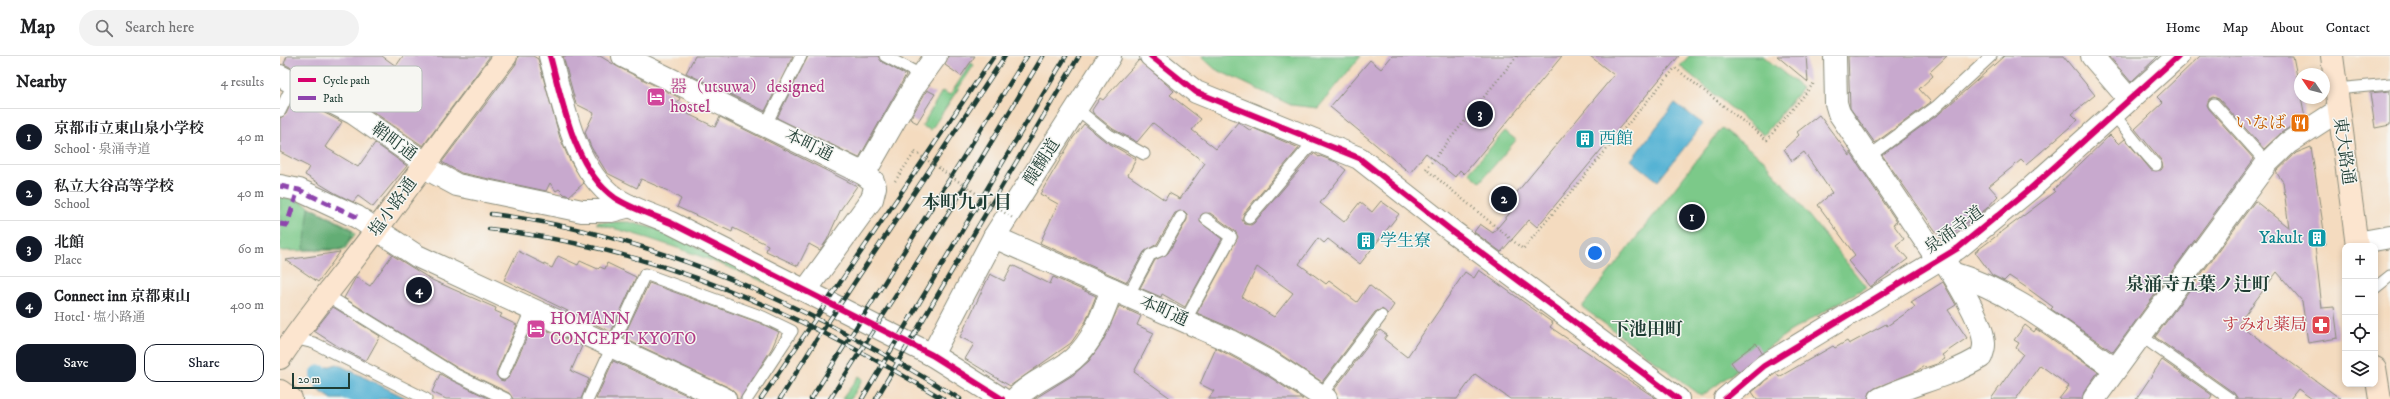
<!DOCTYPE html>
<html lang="en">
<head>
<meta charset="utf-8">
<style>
  body { margin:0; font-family:"IM FELL DW Pica","Noto Serif JP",serif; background:#f2f2f2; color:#202124 }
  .controls { position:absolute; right:12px; bottom:12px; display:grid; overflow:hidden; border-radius:8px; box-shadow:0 2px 6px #0003 }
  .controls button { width:36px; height:36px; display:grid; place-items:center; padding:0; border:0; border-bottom:1px solid #e0e0e0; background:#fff; color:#202124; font:20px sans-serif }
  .compass { position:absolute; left:2014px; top:12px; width:36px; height:36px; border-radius:50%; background:#fff; box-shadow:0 2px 6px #0003; rotate:305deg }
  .scale { position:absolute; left:12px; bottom:10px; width:58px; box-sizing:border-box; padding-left:4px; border:2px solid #1f3d34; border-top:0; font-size:11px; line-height:14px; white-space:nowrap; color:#1f3d34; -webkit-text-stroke:3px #f6f6f2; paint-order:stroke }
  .you { position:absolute; left:1315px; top:197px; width:14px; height:14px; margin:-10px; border:3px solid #fff; border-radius:50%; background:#1a73e8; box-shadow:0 0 0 6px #1a73e833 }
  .badge { display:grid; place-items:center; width:26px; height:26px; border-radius:50%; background:#111827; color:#fff; font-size:13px; font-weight:700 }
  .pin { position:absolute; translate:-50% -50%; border:2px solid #fff; box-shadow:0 1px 4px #0006 }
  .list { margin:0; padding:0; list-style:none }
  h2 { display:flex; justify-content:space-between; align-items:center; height:52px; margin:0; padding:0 16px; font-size:17px }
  h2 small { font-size:13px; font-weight:400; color:#757577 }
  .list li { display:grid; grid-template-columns:26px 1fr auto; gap:12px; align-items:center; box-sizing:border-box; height:56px; padding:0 16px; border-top:1px solid #e0e0e0 }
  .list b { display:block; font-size:15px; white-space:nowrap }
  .list p { margin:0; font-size:13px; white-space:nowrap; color:#757577 }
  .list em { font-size:13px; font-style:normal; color:#757577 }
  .actions { display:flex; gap:8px; padding:12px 16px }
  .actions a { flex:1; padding:9px 0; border:1px solid #111827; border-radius:12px; text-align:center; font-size:14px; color:#111827 }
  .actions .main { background:#111827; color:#fff }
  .icon { flex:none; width:22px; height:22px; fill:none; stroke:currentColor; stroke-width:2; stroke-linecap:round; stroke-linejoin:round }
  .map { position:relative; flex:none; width:2110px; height:343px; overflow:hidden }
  header { display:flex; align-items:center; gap:24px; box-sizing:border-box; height:56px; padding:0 20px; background:#fff; border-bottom:1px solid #e0e0e0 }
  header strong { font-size:19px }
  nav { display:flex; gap:22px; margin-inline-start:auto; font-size:14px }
  .search { width:280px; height:36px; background:#f2f2f2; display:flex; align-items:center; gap:10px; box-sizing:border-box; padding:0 14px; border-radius:22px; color:#757577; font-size:15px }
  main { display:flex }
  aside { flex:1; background:#fff }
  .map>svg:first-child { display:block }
  .green { fill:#7bc989; stroke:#4d835e }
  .forest { fill:#64ad75; stroke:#427554 }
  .water { fill:#56b3d4; stroke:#3a7884 }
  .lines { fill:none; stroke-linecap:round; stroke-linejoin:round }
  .canal { stroke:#56b3d4; stroke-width:20 }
  .building { fill:#c8a9ce; fill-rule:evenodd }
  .lane-casing { stroke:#8a8c7a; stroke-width:13 }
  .street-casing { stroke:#8a8c7a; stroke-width:24 }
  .secondary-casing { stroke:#8a8c7a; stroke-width:24 }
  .path { stroke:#8a8c7a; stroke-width:2.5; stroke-dasharray:1 3; stroke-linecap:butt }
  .lane { stroke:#fff; stroke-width:11 }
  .street { stroke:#fff; stroke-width:22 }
  .secondary { stroke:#fce5cf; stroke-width:22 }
  .rail-casing { stroke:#1f3d34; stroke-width:4.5 }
  .rail { stroke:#f6f6f2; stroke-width:3; stroke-dasharray:9; stroke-linecap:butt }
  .path-bridge { stroke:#8a8c7a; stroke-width:2.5; stroke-dasharray:1 3; stroke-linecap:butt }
  .quiet { stroke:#8e44ad; stroke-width:5; stroke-dasharray:10 5; stroke-linecap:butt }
  .cycleway-casing { stroke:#f6f6f2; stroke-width:8 }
  .cycleway { stroke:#d6006c; stroke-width:6 }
  .labels { text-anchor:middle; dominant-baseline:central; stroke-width:3; stroke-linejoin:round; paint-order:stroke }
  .hotel-label { font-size:17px; fill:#b23c85; stroke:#f6f6f2; text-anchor:start }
  .food-label { font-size:17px; fill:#c56008; stroke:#f6f6f2; text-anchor:end }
  .culture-label { font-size:17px; fill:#0d838f; stroke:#f6f6f2; text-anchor:start }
  .street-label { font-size:17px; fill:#1f3d34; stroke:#f6f6f2 }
  .health-label { font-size:17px; fill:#be3a42; stroke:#f6f6f2; text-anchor:end }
  .neighbourhood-label { font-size:18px; font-weight:bold; fill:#1f3d34; stroke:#f6f6f2 }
  .key { fill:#f6f6f2; stroke:#b6beb9; stroke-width:1 }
  .key-label { font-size:11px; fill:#1f3d34 }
</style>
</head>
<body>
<header>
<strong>Map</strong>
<div class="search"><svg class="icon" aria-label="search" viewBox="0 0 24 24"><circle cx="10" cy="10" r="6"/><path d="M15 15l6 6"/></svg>Search here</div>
<nav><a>Home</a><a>Map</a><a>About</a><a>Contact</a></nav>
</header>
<main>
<aside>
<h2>Nearby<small>4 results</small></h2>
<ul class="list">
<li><span class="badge">1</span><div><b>京都市立東山泉小学校</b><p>School · 泉涌寺道</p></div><em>40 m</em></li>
<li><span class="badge">2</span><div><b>私立大谷高等学校</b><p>School</p></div><em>40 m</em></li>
<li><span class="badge">3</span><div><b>北館</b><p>Place</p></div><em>60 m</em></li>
<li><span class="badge">4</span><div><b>Connect inn 京都東山</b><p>Hotel · 塩小路通</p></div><em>400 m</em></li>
</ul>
<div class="actions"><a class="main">Save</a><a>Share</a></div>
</aside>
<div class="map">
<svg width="2110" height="343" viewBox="0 0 2110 343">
  <rect width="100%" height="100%" fill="#f6f6f2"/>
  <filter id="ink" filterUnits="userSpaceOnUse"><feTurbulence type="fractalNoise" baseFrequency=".025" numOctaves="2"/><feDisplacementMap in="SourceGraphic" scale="8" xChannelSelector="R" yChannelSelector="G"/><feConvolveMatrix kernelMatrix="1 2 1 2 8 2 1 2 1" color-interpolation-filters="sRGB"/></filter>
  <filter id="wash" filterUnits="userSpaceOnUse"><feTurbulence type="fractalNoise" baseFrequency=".012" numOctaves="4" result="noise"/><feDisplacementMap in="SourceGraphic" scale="16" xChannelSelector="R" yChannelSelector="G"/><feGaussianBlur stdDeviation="0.9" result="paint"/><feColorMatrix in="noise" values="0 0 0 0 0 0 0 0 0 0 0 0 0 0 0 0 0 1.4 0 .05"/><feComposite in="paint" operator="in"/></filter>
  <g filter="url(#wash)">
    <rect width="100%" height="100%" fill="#f4dbbf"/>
    <g class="green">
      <path d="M921,0H1081L1038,52L1011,49L935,13Z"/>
      <path d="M1409,0H1483L1522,32L1484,79L1400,10Z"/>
      <path d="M691,7L694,9L651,74L642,70L662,35L670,39Z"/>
      <path d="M1442,72L1484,104L1586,231L1509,276L1423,339L1419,338L1302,251Z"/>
      <path d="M1225,75L1236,84L1200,126L1189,116Z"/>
      <path d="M0,141L15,143L71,172L75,178L64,194L0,195Z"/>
      <path d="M317,166H349L384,175L518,240C452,212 387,185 317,168Z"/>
      <path d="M579,320L583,323L571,343H562Z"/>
    </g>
    <path class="forest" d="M29,151L72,174L71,182L62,193H24Z"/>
    <g class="water">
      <path d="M1395,47L1423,68L1378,125L1351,104Z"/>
      <path d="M57,308L128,343H52L35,332L47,311Z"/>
    </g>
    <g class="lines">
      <path class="canal" d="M40,319L88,343"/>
    </g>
    <g id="blocks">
      <g class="building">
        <path d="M7,0H102L116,10L123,0H210L143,90L79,46L4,8Z"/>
        <path d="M238,0H253L258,3L280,82L289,103L304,127L289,140L284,138L279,133L276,135L270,127L266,135L181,117L162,106L236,8Z"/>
        <path d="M283,0H320L338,11L400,42L397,48L410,55L408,58L435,71L440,61L577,130L561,153L547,184L540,194L529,188L518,210L486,195L488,189L453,172L452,176L397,151L401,143L388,135L361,123L357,132L327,117L311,91L305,76L314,57L296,48Z"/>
        <path d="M415,0H513L485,55L406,17Z"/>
        <path d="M528,0H598L602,6L626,19L579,102L497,62Z"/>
        <path d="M668,0H695L681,20L665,9Z"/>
        <path d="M1112,0H1282L1184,118L1180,114L1175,121L1146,97L1130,117L1050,51L1090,4L1101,13Z"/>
        <path d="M1310,0H1399L1257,171L1249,164L1221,196L1194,176L1200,168L1213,177L1234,152L1228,147L1334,19Z"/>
        <path d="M1497,0H1526L1528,26Z"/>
        <path d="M1568,0H1667L1650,16L1653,20L1639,33L1651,46L1595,87L1570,52Z"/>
        <path d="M1724,0H1783L1815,39L1792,58L1798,64L1746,109L1741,104L1709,130L1718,140L1706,153L1662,184L1602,99L1660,57Z"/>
        <path d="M1829,0H1878L1851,26Z"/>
        <path d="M1920,0H2013L2025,61L2001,77L1984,93L1939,43L1933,41L1929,43L1927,49L1929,53L1974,103L1833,296L1771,253L1773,251L1747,232L1729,220L1724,225L1712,219L1695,196L1775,136L1773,134L1830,79L1839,88L1845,83L1871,114H1881L1883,111L1881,104L1855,73L1883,47L1877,41Z"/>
        <path d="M859,4L894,35L890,39L921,63L912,74L936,93L958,66L971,75L973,72L1019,92L964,157L962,164L965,168L971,169L974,167L1034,97L1039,101L1040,100L1056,106L1066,114L1040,147L1064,166L1080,146L1092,156L1101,145L1119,158L1080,208L1048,183L1044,187L1038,182L1019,208L1046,228L1049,225L1077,246L1089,229L1114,249L1108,258L1102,253L1095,256L1042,326L997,296L956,274L917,257L958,181L955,175L930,157L921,159L920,166L942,183L905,251L882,238L881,241L860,232L875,204L888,197L907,164V158L904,155L895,157L877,188L864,196L847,226L760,187L778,148L760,138L793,82L804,68L825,85L856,103L848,119L885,144L889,137L900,143L925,107L873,67L857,86L833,73L813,57L812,54L820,42L823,44ZM977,211L1013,237L994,261L962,241Z"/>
        <path d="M647,34L655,38L637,67L630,63Z"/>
        <path d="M2110,35V69L2095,72L2090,37Z"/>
        <path d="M14,41L62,66L45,91L78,111L95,87L127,110L93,151L78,140L73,146L55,137L25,119L29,111L0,96V62L6,58Z"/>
        <path d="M1539,59L1570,100V96L1617,166L1613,168L1624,183L1616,189L1628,203L1590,231L1568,205L1575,199L1538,149L1552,137L1524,96L1512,105L1504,93L1519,79L1517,76Z"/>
        <path d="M2031,91L2046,188L2035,190L2042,252L2054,251L2058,282L2028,287L2022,245L1997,216L1958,268L2061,343H2032L2018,333L2010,343H1958L1954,337L1875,281L1975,145L2009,172L2003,126L1996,116L2016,97Z"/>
        <path d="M238,195L272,212L278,200L298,209L300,205L318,213L320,211L325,213L327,207L356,221L331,276L224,224Z"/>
        <path d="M60,196L38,226L6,204Z"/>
        <path d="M112,199L152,224L216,252L215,255L222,258L220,261L237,269L217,315L216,319L220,324L224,325L229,321L253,268L302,290L291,315L309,323L301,343H233L229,337L179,313L64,242L76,221L90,230Z"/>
        <path d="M732,209L770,228L773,221L816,240L806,265L791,287L730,330L685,303L694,288L680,281L710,218L724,225Z"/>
        <path d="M1199,214L1273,267L1270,271L1377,343H1230L1195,318L1177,343H1058L1054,334L1100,274L1107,279L1104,283L1127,301L1185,216L1194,222Z"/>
        <path d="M1663,226L1676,249L1668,254L1687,282L1662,299L1665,303L1657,308L1645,312L1644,310L1637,315L1595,332L1590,336L1588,343H1477L1472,336L1496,317L1499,321L1553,290L1555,292L1567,285L1569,288L1606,268L1607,270L1635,251L1631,246Z"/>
        <path d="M369,227L480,267L499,276L492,292L460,343H457L455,336L450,332L343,282Z"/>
        <path d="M839,250L861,260L857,269L874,277L854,316L892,343H754L793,319L809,305L823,285Z"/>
        <path d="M53,251L100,280L86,305L59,291L34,275Z"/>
        <path d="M1745,269L1754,276L1756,273L1818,316L1804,336L1802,343H1779L1789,330L1760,309L1736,343H1711L1743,298L1736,292L1739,287L1734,284Z"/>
        <path d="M1476,287L1482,297L1458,316L1451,306Z"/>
        <path d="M936,292L985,318L1023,343H928L934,335L920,328Z"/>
        <path d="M1882,304L1932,339L1930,343H1856Z"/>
        <path d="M333,305L415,343H316Z"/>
        <path d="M160,318L173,325L210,343H166L152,336Z"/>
      </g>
    </g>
  </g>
  <g filter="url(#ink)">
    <use href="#blocks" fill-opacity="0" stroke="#8a8c7a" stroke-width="1"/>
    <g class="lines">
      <defs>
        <g id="lane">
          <path d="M605,0L641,19"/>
          <path d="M2056,33L2110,28"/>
          <path d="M1934,48L1987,107"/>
          <path d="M797,53L829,79L864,98"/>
          <path d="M0,55L14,26"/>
          <path d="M1833,58C1848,75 1860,93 1876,109"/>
          <path d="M486,68L521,0"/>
          <path d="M1588,101L1656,51L1711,0"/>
          <path d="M969,162L1035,84"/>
          <path d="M2095,232L2110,220"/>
          <path d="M45,238L176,319L226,343"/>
          <path d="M848,240L870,199L882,194L901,161"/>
          <path d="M905,265L951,181L926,163"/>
          <path d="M1861,280L1950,343"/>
          <path d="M13,282L34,287L146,343"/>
          <path d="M223,318L252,252"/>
          <path d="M1041,339L1101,260"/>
          <path d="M308,343L365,218L483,261L512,275L467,343"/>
        </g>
        <g id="street">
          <path d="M270,0C283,47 294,113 335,142C352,153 373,159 391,167L652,299L722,343"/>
          <path d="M343,0L584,118L593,125L595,131L592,143L526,234"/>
          <path d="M871,0L916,36L1079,102L1172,175L1398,343"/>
          <path d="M1555,0L1556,47L1559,57L1658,204"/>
          <path d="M1812,0L1849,43"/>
          <path d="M0,20L73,57L135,100L153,116L177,129L302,155H331L350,150"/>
          <path d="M584,118L635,29L656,0"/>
          <path d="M0,130L19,134L77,161L137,200L445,343"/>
          <path d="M714,181L950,285L991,307L1046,343"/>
          <path d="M2077,187L2110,181"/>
          <path d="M1672,217C1733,235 1784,278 1835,313"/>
          <path d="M652,299L714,181L830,0"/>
          <path d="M735,343C752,325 775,318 793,303C814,285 823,257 832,233"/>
          <path d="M1445,343L1484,310L1678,192L1750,133L1898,0"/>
          <path d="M1600,343C1633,327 1669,321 1701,301C1702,298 1704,293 1704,289C1705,268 1674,220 1662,201"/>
          <path d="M1814,343L1987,107L2008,87L2059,54"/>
        </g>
        <g id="secondary">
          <path d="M2052,0L2077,190"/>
          <path d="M0,302C30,257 65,216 97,173C140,115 182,57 226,0"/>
          <path d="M2095,312L2100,343"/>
          <path d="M0,335L11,343"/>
        </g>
      </defs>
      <use href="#lane" class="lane-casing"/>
      <use href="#street" class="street-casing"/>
      <use href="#secondary" class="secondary-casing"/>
      <g class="path">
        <path d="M1237,0L1146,113L1243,193L1395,12L1487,84L1534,27"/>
        <path d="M615,125L635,96"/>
      </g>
      <use href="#lane" class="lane"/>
      <use href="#street" class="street"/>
      <use href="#secondary" class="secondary"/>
      <defs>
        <g id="rail">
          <path d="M211,158C382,179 535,254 680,343"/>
          <path d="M209,173C377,192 520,257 663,343"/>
          <path d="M481,343L714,0"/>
          <path d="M500,343L537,283L725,0"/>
          <path d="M531,343L747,0"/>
          <path d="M550,343L671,153L763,0"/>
          <path d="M582,343L786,0"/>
          <path d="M596,343L799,0"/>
        </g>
      </defs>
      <use href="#rail" class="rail-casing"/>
      <use href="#rail" class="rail"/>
      <path class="path-bridge" d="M635,96L734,163"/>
      <g class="quiet">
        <path d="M0,130L19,134L77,161"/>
        <path d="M0,168L7,169L16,140"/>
      </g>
      <defs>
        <g id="cycleway">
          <path d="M270,0C283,47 294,113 335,142C352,153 373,159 391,167L652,299L722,343"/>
          <path d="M871,0L916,36L1079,102L1172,175L1398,343"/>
          <path d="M1445,343L1484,310L1678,192L1750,133L1898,0"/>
        </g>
      </defs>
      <use href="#cycleway" class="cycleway-casing"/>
      <use href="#cycleway" class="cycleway"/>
    </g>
  </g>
  <defs>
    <symbol id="hotel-square" viewBox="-11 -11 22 22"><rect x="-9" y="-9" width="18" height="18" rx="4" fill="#d1479c" stroke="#f6f6f2"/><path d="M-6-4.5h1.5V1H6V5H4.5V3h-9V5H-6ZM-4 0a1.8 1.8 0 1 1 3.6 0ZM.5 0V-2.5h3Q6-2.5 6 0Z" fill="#fff"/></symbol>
    <symbol id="restaurant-square" viewBox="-11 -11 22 22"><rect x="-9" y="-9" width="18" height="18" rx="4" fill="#e8710a" stroke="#f6f6f2"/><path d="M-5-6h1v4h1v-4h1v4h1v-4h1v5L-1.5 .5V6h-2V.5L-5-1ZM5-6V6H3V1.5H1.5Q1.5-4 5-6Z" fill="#fff"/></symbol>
    <symbol id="building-square" viewBox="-11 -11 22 22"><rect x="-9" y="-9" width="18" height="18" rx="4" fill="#0f9aa8" stroke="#f6f6f2"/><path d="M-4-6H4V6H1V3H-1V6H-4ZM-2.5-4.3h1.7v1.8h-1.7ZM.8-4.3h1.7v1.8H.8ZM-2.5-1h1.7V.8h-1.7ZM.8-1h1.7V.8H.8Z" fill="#fff"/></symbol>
    <symbol id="pharmacy-square" viewBox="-11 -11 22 22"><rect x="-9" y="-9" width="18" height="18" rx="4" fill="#e0444e" stroke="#f6f6f2"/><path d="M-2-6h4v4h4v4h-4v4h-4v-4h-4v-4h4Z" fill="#fff"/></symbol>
  </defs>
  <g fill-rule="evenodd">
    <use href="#hotel-square" x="365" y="30" width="22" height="22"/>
    <use href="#restaurant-square" x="2009" y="56" width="22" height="22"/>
    <use href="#building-square" x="1294" y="72" width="22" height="22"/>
    <use href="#building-square" x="2026" y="171" width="22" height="22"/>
    <use href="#building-square" x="1075" y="174" width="22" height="22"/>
    <use href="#pharmacy-square" x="2030" y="258" width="22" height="22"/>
    <use href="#hotel-square" x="245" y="262" width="22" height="22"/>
  </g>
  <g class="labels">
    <g class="hotel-label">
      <text x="390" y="31">器（utsuwa）designed<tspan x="390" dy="20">hostel</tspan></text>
      <text x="270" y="263">HOMANN<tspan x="270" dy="20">CONCEPT KYOTO</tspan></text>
    </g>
    <g class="food-label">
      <text x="2006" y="67">いなば</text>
    </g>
    <g class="culture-label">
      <text x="1319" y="83">西館</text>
      <text x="2023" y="182" text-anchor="end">Yakult</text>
      <text x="1100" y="185">学生寮</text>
    </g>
    <g class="street-label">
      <text transform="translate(114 86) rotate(36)">鞘町通</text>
      <text transform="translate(529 89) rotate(26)">本町通</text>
      <text transform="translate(2064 95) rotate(82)">東大路通</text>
      <text transform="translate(762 106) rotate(-57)">醍醐道</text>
      <text transform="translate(113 151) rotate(-54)">塩小路通</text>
      <text transform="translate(1674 174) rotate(-36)">泉涌寺道</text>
      <text transform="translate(884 255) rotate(24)">本町通</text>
    </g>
    <g class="health-label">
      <text x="2027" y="269">すみれ薬局</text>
    </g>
    <g class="neighbourhood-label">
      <text x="687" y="147">本町九丁目</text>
      <text x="1918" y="229">泉涌寺五葉ノ辻町</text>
      <text x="1367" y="274">下池田町</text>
    </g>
  </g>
  <rect x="10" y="10" width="132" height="46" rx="6" class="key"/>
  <rect x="18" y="22" width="18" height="4" fill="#d6006c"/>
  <rect x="18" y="40" width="18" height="4" fill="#8e44ad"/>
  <g class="key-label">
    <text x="43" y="28">Cycle path</text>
    <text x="43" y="46">Path</text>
  </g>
</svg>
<div class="controls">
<button>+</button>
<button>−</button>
<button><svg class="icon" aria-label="locate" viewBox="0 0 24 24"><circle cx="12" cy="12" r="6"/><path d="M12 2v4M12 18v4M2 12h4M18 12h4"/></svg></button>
<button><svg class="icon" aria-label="layers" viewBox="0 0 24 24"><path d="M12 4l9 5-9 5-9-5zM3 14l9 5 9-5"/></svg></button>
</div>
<svg class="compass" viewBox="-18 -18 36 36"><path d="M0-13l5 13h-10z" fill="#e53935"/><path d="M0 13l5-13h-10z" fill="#757577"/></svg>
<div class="scale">20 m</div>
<div class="you"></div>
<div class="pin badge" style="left:1412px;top:161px">1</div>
<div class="pin badge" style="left:1224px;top:143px">2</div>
<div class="pin badge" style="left:1200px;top:58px">3</div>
<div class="pin badge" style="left:139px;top:234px">4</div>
</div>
</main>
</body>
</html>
